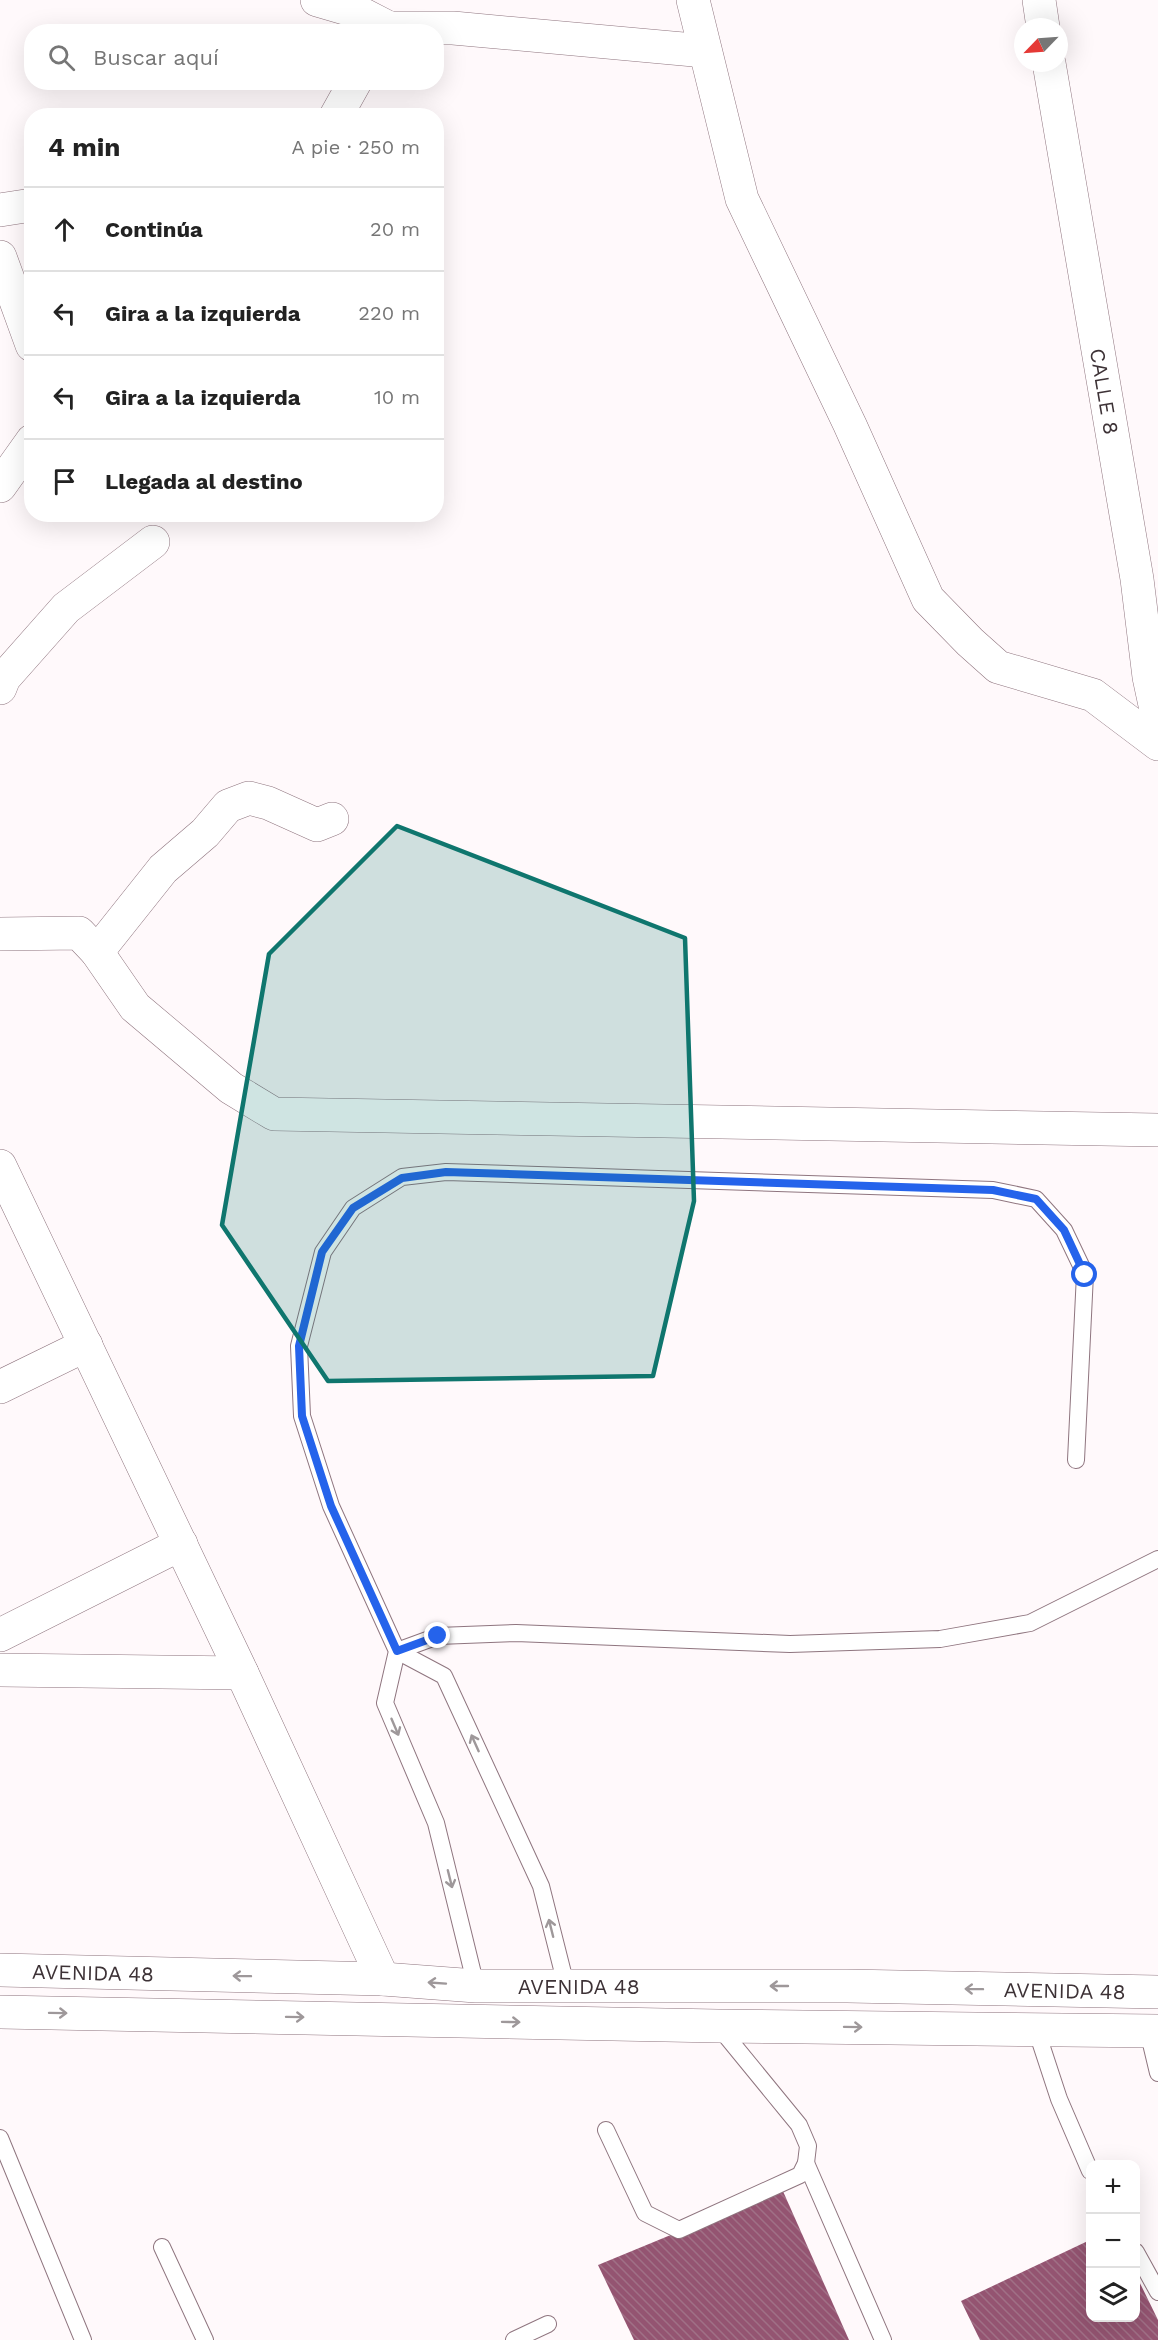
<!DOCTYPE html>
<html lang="es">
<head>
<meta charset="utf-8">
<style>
  body { margin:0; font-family:"Work Sans",sans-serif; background:#f2f2f2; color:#222 }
  .controls { position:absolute; right:18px; bottom:18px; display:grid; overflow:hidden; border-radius:12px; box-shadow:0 6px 24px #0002 }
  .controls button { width:54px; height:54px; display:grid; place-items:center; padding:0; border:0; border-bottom:2px solid #e0e0e0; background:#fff; color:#222; font:30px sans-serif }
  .compass { position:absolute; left:1014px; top:18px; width:54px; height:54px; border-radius:50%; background:#fff; box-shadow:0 6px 24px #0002; rotate:245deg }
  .stop { position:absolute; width:18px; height:18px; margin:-14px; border:4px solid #2563eb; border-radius:50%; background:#fff }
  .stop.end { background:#2563eb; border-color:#fff; box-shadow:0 2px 6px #0008 }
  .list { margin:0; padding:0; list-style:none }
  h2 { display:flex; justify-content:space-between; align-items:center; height:78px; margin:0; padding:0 24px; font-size:26px }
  h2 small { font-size:20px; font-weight:400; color:#767676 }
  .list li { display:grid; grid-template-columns:39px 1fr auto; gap:18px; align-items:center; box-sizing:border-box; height:84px; padding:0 24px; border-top:2px solid #e0e0e0 }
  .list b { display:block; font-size:22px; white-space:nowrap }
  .list em { font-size:20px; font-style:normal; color:#767676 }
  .icon { flex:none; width:33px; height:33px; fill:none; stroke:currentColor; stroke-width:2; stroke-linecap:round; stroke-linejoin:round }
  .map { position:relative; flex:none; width:1158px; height:2340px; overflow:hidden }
  .search { position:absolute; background:#fff; box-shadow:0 6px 24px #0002; left:24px; top:24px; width:420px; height:66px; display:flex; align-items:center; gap:15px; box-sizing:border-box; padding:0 21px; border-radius:24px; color:#767676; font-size:22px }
  .panel { position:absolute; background:#fff; box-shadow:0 6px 24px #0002; left:24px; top:108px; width:420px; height:414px; border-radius:24px }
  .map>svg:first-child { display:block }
  .building { fill:url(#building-back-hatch) }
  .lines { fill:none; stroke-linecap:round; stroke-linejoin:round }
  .service-casing { stroke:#8f757f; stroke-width:18 }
  .minor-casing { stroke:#8f757f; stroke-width:34 }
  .trunk-casing { stroke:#8f757f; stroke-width:34 }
  .service { stroke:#fff; stroke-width:16 }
  .minor { stroke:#fff; stroke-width:33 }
  .trunk { stroke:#fff; stroke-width:33 }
  .oneway { stroke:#9e989a }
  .route { stroke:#2563eb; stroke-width:8 }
  .marked { fill:#0f766e; fill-opacity:0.2; stroke:#0f766e; stroke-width:4.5; stroke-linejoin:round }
  .labels { text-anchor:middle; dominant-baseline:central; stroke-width:6; stroke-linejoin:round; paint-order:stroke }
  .street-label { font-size:21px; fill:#3d3236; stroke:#fff }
</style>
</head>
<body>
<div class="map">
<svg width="1158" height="2340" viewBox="0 0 1158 2340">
  <defs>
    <pattern id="building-back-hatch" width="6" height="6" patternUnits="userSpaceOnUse" patternTransform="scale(1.5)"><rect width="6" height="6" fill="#945471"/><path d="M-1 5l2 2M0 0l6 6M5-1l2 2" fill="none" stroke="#a07086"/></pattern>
  </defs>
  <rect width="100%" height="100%" fill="#fff9fb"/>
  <g class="building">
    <path d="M782,2189L849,2340H634L598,2265Z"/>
    <path d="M1090,2240V2318H1136V2275L1158,2320V2340H980L961,2301Z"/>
  </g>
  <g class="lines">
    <defs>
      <g id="service">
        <path d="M397,1651L438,1636L516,1633L790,1644L940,1639L1030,1623L1158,1559"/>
        <path d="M397,1651L444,1676L541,1886L566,1985"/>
        <path d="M476,1986L436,1823L385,1703L397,1651L331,1506L302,1416L299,1346L323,1252L353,1208L402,1177L446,1172L993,1190L1036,1199L1064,1230L1085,1274L1076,1460"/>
        <path d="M1036,2029L1059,2099L1090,2171"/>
        <path d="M1148,2031L1158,2073"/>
        <path d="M606,2130L645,2213L679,2230L800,2175L806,2163L808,2146L799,2125L718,2026"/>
        <path d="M0,2138L83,2340"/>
        <path d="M806,2163L883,2340"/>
        <path d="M162,2247L205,2340"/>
        <path d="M1136,2252L1158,2292"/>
        <path d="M514,2340L548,2324"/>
      </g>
      <g id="minor">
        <path d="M317,0L358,12L389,28"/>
        <path d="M693,0L742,199L850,425L928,599L970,642L998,667L1093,695L1158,744"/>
        <path d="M1039,0L1043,27"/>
        <path d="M387,32L389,28H453L705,51"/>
        <path id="s1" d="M1049,63L1137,579L1149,677L1158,719"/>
        <path d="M336,116L355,82"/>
        <path d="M0,210L32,205"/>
        <path d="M0,257L32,345"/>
        <path d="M0,486L32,441"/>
        <path d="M0,688L4,678L66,608L153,542"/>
        <path d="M0,934L79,933L97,952L135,1007L231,1088L274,1114L1158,1130"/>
        <path d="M97,952L163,869L205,833L228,806L249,798L268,803L317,825L332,819"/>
        <path d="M0,1166L242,1673L383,1979"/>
        <path d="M0,1387L86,1345"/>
        <path d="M0,1635L181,1544"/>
        <path d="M0,1670L242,1673"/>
      </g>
      <g id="trunk">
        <path id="s2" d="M0,1970L383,1979L476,1986H847L1158,1992"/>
        <path d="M0,2012L718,2026L1158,2031"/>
      </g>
    </defs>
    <use href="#service" class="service-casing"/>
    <use href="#minor" class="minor-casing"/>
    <use href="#trunk" class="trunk-casing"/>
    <use href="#service" class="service"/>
    <use href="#minor" class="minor"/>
    <use href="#trunk" class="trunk"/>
  </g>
  <defs><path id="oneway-shaft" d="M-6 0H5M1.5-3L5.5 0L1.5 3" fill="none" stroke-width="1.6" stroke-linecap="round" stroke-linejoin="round" transform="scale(1.5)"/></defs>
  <g class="oneway">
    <use href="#oneway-shaft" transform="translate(395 1727) rotate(67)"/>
    <use href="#oneway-shaft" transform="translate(475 1743) rotate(-114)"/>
    <use href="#oneway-shaft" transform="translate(450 1879) rotate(76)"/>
    <use href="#oneway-shaft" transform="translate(551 1928) rotate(-104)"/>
    <use href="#oneway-shaft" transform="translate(242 1976) rotate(-179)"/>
    <use href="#oneway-shaft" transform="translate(437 1983) rotate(-176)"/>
    <use href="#oneway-shaft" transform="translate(779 1986) rotate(-180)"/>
    <use href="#oneway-shaft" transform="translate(974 1989) rotate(-179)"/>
    <use href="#oneway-shaft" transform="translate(58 2013) rotate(1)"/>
    <use href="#oneway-shaft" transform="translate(295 2017) rotate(1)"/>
    <use href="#oneway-shaft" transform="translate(511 2022) rotate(1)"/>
    <use href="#oneway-shaft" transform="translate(853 2027) rotate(1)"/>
  </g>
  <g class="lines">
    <path class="route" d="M438,1636L397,1651L331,1506L302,1416L299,1346L322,1252L353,1208L402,1178L446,1172L993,1190L1036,1199L1064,1230L1085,1275"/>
  </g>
  <path class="marked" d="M397,826L685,938L694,1201L653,1376L328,1381L222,1225L269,954Z"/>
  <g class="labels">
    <g class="street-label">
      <text stroke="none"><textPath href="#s1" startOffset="333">CALLE 8</textPath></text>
      <text stroke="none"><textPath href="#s2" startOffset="93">AVENIDA 48</textPath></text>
      <text stroke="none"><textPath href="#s2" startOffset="579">AVENIDA 48</textPath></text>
      <text stroke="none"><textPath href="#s2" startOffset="1065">AVENIDA 48</textPath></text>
    </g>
  </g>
</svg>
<div class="controls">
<button>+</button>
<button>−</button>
<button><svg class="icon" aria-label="layers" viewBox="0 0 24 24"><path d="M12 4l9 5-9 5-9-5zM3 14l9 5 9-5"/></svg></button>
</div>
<svg class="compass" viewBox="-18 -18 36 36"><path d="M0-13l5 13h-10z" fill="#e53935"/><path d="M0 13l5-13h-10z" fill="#767676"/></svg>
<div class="stop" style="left:1085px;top:1275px"></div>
<div class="stop end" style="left:438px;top:1636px"></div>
<div class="search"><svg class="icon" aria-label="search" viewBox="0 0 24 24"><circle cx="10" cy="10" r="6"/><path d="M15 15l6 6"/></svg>Buscar aquí</div>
<section class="panel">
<h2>4 min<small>A pie · 250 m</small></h2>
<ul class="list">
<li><svg class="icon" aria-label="ahead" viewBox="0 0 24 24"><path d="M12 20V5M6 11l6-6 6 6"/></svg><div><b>Continúa</b></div><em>20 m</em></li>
<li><svg class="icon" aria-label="left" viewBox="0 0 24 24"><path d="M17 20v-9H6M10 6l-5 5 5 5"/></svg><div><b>Gira a la izquierda</b></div><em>220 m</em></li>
<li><svg class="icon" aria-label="left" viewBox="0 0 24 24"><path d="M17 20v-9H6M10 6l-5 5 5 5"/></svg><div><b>Gira a la izquierda</b></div><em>10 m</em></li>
<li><svg class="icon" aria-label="arrive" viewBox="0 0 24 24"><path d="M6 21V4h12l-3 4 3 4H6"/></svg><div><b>Llegada al destino</b></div></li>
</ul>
</section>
</div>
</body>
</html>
